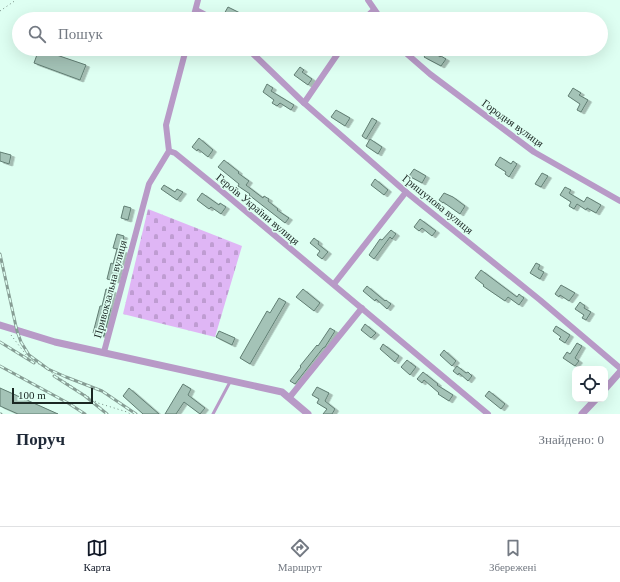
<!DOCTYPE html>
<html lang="uk">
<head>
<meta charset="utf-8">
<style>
  body { margin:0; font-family:Georgia,serif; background:#f2f2f3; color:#1f2937 }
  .controls { position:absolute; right:12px; bottom:12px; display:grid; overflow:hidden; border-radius:8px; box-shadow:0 4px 16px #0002 }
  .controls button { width:36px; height:36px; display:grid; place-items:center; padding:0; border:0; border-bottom:1px solid #e0e1e3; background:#fff; color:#1f2937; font:20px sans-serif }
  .scale { position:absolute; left:12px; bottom:10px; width:81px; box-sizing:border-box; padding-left:4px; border:2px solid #1b2723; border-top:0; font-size:11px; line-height:14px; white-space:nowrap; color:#1b2723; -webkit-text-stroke:3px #defff2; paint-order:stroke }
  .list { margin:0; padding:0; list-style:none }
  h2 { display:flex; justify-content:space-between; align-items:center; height:52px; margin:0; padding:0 16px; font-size:17px }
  h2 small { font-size:13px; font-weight:400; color:#747a83 }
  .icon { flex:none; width:22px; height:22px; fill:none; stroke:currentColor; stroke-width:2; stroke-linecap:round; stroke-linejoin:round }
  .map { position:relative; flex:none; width:620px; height:414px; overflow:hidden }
  .search { position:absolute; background:#fff; box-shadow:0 4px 16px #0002; left:12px; right:12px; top:12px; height:44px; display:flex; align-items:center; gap:10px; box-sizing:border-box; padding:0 14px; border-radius:22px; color:#747a83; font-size:15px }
  .sheet { height:112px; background:#fff }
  nav { display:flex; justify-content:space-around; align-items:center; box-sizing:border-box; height:56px; border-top:1px solid #e0e1e3; background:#fff; font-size:11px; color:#747a83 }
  nav a { display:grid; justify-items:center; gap:2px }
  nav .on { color:#111827 }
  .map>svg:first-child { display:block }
  .cemetery { fill:url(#cemetery-stones) }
  .building { fill:#a4c3b7; stroke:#617e73; filter:url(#shadow) }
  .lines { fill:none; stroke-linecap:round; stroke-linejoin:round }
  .path { stroke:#738980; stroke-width:1; stroke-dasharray:1 3; stroke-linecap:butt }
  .service { stroke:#b89ac7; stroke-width:3 }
  .minor { stroke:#b89ac7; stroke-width:6 }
  .tertiary { stroke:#b89ac7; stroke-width:7 }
  .rail-casing { stroke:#869d94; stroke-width:3 }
  .rail { stroke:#defff2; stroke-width:1.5; stroke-dasharray:4.5; stroke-linecap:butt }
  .labels { text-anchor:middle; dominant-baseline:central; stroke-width:3; stroke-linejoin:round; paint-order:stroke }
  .street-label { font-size:11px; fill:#1b2723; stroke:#defff2 }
</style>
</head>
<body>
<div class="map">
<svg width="620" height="414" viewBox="0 0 620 414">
  <defs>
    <pattern id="cemetery-stones" width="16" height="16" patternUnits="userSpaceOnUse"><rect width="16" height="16" fill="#dfb6f5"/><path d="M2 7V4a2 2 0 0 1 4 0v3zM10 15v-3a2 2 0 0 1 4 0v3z" fill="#bf9cd2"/></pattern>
    <filter id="shadow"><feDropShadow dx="3.5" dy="2" stdDeviation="0" flood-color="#0004"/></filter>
  </defs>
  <rect width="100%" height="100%" fill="#defff2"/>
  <path class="cemetery" d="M148,209L242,246L215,337L123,314Z"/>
  <g class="building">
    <path d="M228,7L240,13L236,19H232L224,14Z"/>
    <path d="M39,49L86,65L80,80L34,63Z"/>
    <path d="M430,49L440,57L441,56L446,59L441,66L424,57Z"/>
    <path d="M300,67L304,70L302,72L312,79L308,85L294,75Z"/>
    <path d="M267,84L273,88L271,91L294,105L291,110L280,103L277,106L272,103L274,100L263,92Z"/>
    <path d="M573,88L581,93L579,95L588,100L581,112L577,110L580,104L568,96Z"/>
    <path d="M336,110L350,118L345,126L331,117Z"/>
    <path d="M372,118L377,121L366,139L362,136Z"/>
    <path d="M199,138L213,150L208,157L198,149L197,151L192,147Z"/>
    <path d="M370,139L382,147L378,154L366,146Z"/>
    <path d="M0,152L11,155L9,164L0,161Z"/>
    <path d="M500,157L511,164L513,161L517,164L509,177L505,174L506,172L495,165Z"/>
    <path d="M224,160L239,172L238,173L249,181L246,185L263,198L264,196L269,199L268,201L278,209L277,210L289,218L285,223L249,195L250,194L238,186L239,184L218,167Z"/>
    <path d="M414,169L426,176L422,183L409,176Z"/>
    <path d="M542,173L548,176L541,187L535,184Z"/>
    <path d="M375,179L388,190L384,195L371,185Z"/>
    <path d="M164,185L175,192L177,189L183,192L177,200L161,189Z"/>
    <path d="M565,187L571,190L569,193L584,202L587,197L601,205L596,213L587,208L586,210L577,204L574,209L569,206L571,202L560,195Z"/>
    <path d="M202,193L219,205L220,203L226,207L221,214L211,207L209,209L197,200Z"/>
    <path d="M444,193L453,197L465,206L460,214L443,202V203L439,200Z"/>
    <path d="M124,206L131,208L128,220L121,218Z"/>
    <path d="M420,219L436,231L432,236L422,228L419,231L414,227Z"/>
    <path d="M391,230L396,234L392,239L390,237L374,259L369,255L380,239L382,240Z"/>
    <path d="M117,234L124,236L121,250L113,248Z"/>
    <path d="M314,238L319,242L318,244L328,252L322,259L317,255L320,251L310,243Z"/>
    <path d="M117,249L124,251L116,281L107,279L111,263L113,264Z"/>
    <path d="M536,263L540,265L538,269L544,272L540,279L530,273Z"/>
    <path d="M481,270L517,297L519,294L524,298L519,305L508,297L505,301L483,286L484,285L475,278Z"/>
    <path d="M561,285L575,293L569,301L560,295L559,297L555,294Z"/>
    <path d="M367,286L385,301L386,300L391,304L387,309L376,299L375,301L363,291Z"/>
    <path d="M106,289L113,291L109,308H111L104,336L93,333L100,306H102Z"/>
    <path d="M303,289L320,303L314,311L296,297Z"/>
    <path d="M279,298L286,302L250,364L240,358L267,311L270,313Z"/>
    <path d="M580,302L585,306L584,308L591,312L586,320L582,318L584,315L575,309Z"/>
    <path d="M365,324L376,333L371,338L361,330Z"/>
    <path d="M556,326L570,335L565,343L559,339L561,337L553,331Z"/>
    <path d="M330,328L335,331L325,347L323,348L295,384L290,381L301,367L300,366L317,345L318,346Z"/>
    <path d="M219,331L235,338L232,345L216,337Z"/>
    <path d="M577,343L582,346L575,358L579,361L575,366L563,358L567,352L570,354Z"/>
    <path d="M383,344L399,356L395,362L380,349Z"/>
    <path d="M444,350L456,361L452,366L440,355Z"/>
    <path d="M407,360L416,367L410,375L401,367Z"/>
    <path d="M457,366L466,373L468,372L472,376L468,381L459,373L458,375L453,371Z"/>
    <path d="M423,372L438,384L437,385L453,395L449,401L438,394L439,393L424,380L422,383L417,379Z"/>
    <path d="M183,384L191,389L188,395L205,408L200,414L184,402L176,414H165Z"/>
    <path d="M317,387L329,393L325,401L335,409L332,414H323L327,409L317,403L319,399L312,395Z"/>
    <path d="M0,388L58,414H18L0,406Z"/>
    <path d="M129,388L159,414H143L123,396Z"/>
    <path d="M489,391L505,404L501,409L485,396Z"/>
  </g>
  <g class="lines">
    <g class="path">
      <path d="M0,11L16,0"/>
      <path d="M11,335L27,356L64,381L98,403L127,412L130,414"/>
    </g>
    <path class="service" d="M213,414L230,382"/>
    <g class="minor">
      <path d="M368,0L381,19"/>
      <path d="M196,10L213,19"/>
      <path d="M193,19L198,0"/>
      <path d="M364,19L374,10"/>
      <path d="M248,49L304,103L406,192L540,300L620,368"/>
      <path d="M403,49L407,54L430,74L534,152L620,201"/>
      <path d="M304,103L341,49"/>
      <path d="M169,151L175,153L218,188L488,414"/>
      <path d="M334,284L406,192"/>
      <path d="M104,352L149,184L169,151L166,125L186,49"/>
      <path d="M289,398L362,308"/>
    </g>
    <g class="tertiary">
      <path d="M0,325L55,342L282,392L308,414"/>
      <path d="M605,389L620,372"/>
      <path d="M582,414L596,399"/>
    </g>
    <defs>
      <g id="rail">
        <path d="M0,254L17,331L21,342L29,355L48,369L66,377L102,391L136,414"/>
        <path d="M0,342L34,363"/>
        <path d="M0,366L68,403L85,414"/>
        <path d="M54,376L85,396L107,414"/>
        <path d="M0,414H1"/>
      </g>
    </defs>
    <use href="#rail" class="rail-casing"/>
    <use href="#rail" class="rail"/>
  </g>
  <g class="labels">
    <g class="street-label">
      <text transform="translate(513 123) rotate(36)">Городня вулиця</text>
      <text transform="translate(438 204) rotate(39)">Гришунова вулиця</text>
      <text transform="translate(258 209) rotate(40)">Героїв України вулиця</text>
      <text transform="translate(110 289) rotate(-75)">Привокзальна вулиця</text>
    </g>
  </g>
</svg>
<div class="controls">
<button><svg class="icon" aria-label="locate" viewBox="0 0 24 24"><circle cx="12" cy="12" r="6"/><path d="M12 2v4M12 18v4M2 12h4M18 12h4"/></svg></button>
</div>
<div class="scale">100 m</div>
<div class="search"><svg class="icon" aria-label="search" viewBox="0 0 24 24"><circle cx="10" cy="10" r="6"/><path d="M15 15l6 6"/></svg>Пошук</div>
</div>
<section class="sheet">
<h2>Поруч<small>Знайдено: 0</small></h2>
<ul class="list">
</ul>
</section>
<nav>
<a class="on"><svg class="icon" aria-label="map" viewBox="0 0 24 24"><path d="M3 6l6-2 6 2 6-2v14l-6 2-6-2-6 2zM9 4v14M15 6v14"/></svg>Карта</a>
<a><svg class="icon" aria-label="directions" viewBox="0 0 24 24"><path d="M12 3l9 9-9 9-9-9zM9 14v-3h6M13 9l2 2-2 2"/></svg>Маршрут</a>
<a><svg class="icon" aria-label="saved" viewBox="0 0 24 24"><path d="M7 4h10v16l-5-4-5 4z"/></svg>Збережені</a>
</nav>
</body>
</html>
